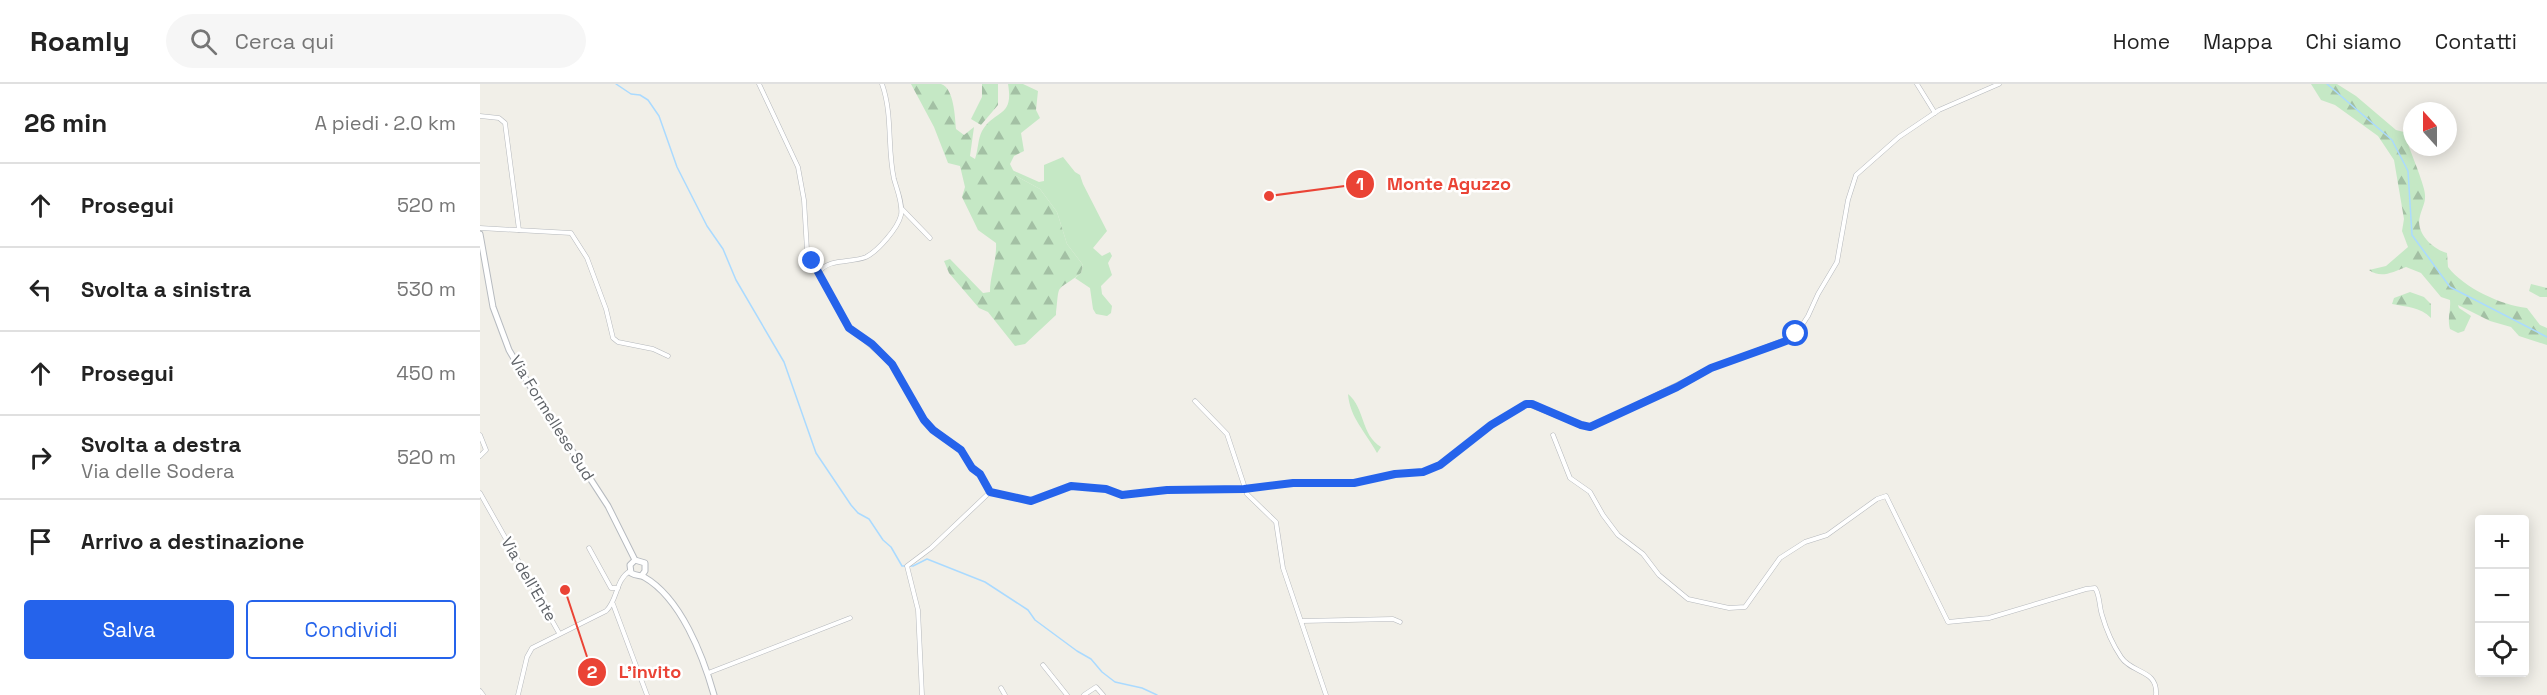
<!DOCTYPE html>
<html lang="it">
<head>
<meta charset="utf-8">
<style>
  body { margin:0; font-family:"Space Grotesk",sans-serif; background:#f6f6f6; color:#222 }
  .controls { position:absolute; right:18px; bottom:18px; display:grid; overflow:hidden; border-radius:6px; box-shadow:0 3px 15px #0003 }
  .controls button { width:54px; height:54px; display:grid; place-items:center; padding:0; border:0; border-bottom:2px solid #e0e0e0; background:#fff; color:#222; font:30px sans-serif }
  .compass { position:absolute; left:1923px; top:18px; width:54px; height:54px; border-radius:50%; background:#fff; box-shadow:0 3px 15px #0003; rotate:339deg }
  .stop { position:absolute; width:18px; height:18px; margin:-14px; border:4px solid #2563eb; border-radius:50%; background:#fff }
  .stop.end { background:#2563eb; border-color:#fff; box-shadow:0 2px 6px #0008 }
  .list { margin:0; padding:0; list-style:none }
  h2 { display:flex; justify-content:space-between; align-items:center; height:78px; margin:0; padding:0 24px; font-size:26px }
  h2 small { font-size:20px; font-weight:400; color:#767676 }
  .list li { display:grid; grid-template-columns:39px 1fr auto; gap:18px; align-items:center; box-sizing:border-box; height:84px; padding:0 24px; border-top:2px solid #e0e0e0 }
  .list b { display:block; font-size:22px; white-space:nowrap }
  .list p { margin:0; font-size:20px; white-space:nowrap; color:#767676 }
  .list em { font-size:20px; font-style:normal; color:#767676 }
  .actions { display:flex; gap:12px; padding:18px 24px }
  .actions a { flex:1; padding:14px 0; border:2px solid #2563eb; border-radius:6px; text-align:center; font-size:21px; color:#2563eb }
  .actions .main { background:#2563eb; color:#fff }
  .icon { flex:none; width:33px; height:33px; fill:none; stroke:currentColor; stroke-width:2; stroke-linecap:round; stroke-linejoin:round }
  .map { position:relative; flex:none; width:2067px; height:611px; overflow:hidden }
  header { display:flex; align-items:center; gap:36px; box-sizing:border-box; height:84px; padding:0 30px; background:#fff; border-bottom:2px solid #e0e0e0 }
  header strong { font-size:28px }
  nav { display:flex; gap:33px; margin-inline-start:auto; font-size:21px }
  .search { width:420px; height:54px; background:#f6f6f6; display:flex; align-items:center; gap:15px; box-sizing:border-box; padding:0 21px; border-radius:33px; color:#767676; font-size:22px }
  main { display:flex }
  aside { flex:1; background:#fff }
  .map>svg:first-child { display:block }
  .green { fill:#c5e8c5 }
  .forest { fill:url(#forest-firs) }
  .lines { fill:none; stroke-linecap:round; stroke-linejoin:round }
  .stream { stroke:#aadaff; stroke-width:1.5 }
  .street-casing { stroke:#b5b8bc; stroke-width:5 }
  .secondary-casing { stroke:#b6babf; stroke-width:7 }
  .street { stroke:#fff; stroke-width:4 }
  .secondary { stroke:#fff; stroke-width:5 }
  .route { stroke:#2563eb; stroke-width:8 }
  .labels { text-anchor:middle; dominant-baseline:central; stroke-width:5; stroke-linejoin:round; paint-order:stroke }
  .street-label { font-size:16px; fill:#5f6368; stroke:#fff }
  .leader { fill:none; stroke:#ea4335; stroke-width:2 }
  .callout-dot { fill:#ea4335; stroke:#fff; stroke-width:2 }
  .mark-label { font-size:18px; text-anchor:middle; font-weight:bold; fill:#fff }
  .callout-label { font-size:18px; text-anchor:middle; font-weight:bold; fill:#ea4335; stroke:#fff; stroke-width:5; stroke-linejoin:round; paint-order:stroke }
</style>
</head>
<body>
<header>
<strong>Roamly</strong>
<div class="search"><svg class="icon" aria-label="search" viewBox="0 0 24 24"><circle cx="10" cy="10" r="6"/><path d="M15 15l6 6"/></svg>Cerca qui</div>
<nav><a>Home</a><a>Mappa</a><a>Chi siamo</a><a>Contatti</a></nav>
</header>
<main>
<aside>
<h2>26 min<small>A piedi · 2.0 km</small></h2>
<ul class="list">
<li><svg class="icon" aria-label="ahead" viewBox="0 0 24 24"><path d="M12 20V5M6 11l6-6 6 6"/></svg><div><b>Prosegui</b></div><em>520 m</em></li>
<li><svg class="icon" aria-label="left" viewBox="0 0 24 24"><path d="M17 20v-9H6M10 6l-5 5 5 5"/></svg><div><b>Svolta a sinistra</b></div><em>530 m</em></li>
<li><svg class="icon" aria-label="ahead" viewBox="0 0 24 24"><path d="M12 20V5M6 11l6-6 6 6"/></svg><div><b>Prosegui</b></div><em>450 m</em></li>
<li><svg class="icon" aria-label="right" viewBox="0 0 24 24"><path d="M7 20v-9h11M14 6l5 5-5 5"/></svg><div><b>Svolta a destra</b><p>Via delle Sodera</p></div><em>520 m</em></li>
<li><svg class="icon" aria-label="arrive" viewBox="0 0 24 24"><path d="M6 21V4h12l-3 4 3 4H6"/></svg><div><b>Arrivo a destinazione</b></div></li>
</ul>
<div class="actions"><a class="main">Salva</a><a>Condividi</a></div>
</aside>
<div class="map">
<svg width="2067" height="611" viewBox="0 0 2067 611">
  <defs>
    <pattern id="forest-firs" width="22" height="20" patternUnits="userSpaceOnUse" patternTransform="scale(1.5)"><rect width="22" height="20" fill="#c5e8c5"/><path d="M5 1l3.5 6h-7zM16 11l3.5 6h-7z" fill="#a3c0a4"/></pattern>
  </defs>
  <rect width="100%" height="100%" fill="#f1efe8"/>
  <g class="green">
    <path d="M583,73L595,88L600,91L603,100L627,147L613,164L622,172L630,168L632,172L628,179L632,191L621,202L622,210L632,222L631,229L627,232L616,230L613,225L610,204L595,194L601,189L603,181L587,160L577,128L560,105L536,92L532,86L559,98L564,97V81Z"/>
    <path d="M868,310C885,324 881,351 901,363L897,369C885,347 870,334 868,310Z"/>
  </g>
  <g class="forest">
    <path d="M431,0C440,0 453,0 461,0C474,4 475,33 476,45L484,51L494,43L490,72L495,75C498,67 498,54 502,47C515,25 534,34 528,0H543L558,7L556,26L560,34L541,49L544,67L534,72L530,80L536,92L560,105L577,128L587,160L603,181L601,189C575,210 580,195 576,231L545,260L535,262L508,228L499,224L469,189L464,177L470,175L503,209L510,208C510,191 517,176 516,159L498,146L482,113L485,103L480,82L468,79L454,43Z"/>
    <path d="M502,0H518V21L501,41L491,35L502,13Z"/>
    <path d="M1831,0H1857L1876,12L1916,46L1924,48C1930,68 1939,86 1944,105C1947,117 1943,121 1940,132C1935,149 1953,165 1967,169L1968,183C1984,204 2021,221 2047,224L2060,241L2067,244V261L2039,252L2031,243L2010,237L1978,221L1979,224L1991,232L1984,247L1978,249L1970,245C1967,234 1971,226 1970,216L1961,213L1941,189L1926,183C1913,188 1901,195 1889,186L1906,182L1928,163L1922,147L1924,135L1914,76L1898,52L1855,21L1841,16Z"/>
    <path d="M2051,200L2067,204V213H2060L2049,207Z"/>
    <path d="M1930,208L1944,213L1951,220V234C1940,223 1927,223 1912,220L1914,214Z"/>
  </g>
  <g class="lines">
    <g class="stream">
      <path d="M136,0L151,10L160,11L168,16L179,32L197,83L227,142L243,165L256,196L304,278L336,369L371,421L378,429L389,435L403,456L411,463L422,482H433L447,475L505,498L548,526L555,536L597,567L611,575L622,588L635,598L662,604L677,611"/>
      <path d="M1847,0L1912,56L1928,87L1932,151L1970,203L2067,253"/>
    </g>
    <defs>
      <g id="street">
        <path d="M279,0L318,83L324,116L327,166L366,240L412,280L446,339L481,366L492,384L500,390L510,408"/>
        <path d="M1437,0L1455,29"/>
        <path d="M0,32L19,34L25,39L39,146"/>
        <path d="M422,125L450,154"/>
        <path d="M0,144L91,149L107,174L126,225L133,254L138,258L173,265L188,272"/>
        <path d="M339,188C349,174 372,179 386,173C398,167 418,144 421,131C423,120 417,106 414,95C407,64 413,31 402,0"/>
        <path d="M715,317L747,350L767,410L796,438L803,484L846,611"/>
        <path d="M0,351L6,366L0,372"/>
        <path d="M1073,351L1090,394L1110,408L1123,431L1138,451L1163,470L1179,491L1208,515L1249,524L1265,523L1300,474L1325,458L1347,451L1397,415L1406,412L1468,538L1509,534L1606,505L1615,504C1620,511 1619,522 1622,531C1626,545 1633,561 1641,573C1652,590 1678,585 1676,611"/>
        <path d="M510,408L551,417L591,402L626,405L642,410L687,406L764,405L813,399H874L912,391L945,387L962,380L1011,341L1047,320L1103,342L1115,341L1231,284L1315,252L1328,232L1338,210L1357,178L1368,116L1376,91L1419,53L1459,26L1519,0"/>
        <path d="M0,409L79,549"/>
        <path d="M109,464L131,504H138"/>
        <path d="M133,520L167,611"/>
        <path d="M822,537L913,535L920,538"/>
        <path d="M563,581L587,611"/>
        <path d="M228,589L370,534"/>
        <path d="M521,604L525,611"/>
        <path d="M0,607L3,611"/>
        <path d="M38,611L47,573L52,564L126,527C138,516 135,496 150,487"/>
        <path d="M442,611L438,526L427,482L451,464L510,408"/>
        <path d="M604,611L616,603L623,611"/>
      </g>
      <g id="secondary">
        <path d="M0,150L13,223L29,266L50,302L128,422L155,476L165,479V487L162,491"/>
        <path d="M155,476L150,481L151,489C156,492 160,491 164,493C201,514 223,572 234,611"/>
      </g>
    </defs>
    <use href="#street" class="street-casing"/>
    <use href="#secondary" class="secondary-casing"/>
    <use href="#street" class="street"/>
    <use href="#secondary" class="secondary"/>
  </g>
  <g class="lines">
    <path class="route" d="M332,177L369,244L392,260L412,280L444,336L453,346L481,366L492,384L500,390L510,408L551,417L591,402L626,405L642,411L687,406L764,405L813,399H874L915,390L943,388L960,381L1011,341L1046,320H1052L1101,341L1110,343L1197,303L1231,284L1306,257L1316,250"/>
  </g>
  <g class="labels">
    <g class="street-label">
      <text transform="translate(72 334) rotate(58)">Via Formellese Sud</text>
      <text transform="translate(49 495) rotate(60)">Via dell'Ente</text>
    </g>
  </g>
  <path class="leader" d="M789 112L880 100M85 506L112 588"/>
  <g class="callout-dot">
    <circle cx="789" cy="112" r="6"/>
    <circle cx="85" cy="506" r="6"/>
    <circle cx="880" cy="100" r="15"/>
    <circle cx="112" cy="588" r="15"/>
  </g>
  <g class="mark-label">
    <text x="880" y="106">1</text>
    <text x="112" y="594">2</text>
  </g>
  <g class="callout-label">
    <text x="969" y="106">Monte Aguzzo</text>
    <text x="170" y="594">L'invito</text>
  </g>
</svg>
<div class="controls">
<button>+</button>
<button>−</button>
<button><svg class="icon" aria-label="locate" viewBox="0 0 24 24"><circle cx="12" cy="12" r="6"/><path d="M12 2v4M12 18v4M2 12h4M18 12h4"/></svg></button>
</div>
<svg class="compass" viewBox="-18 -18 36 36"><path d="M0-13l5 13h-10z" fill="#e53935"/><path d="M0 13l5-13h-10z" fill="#767676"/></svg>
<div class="stop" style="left:1316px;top:250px"></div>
<div class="stop end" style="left:332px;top:177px"></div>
</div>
</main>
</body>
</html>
